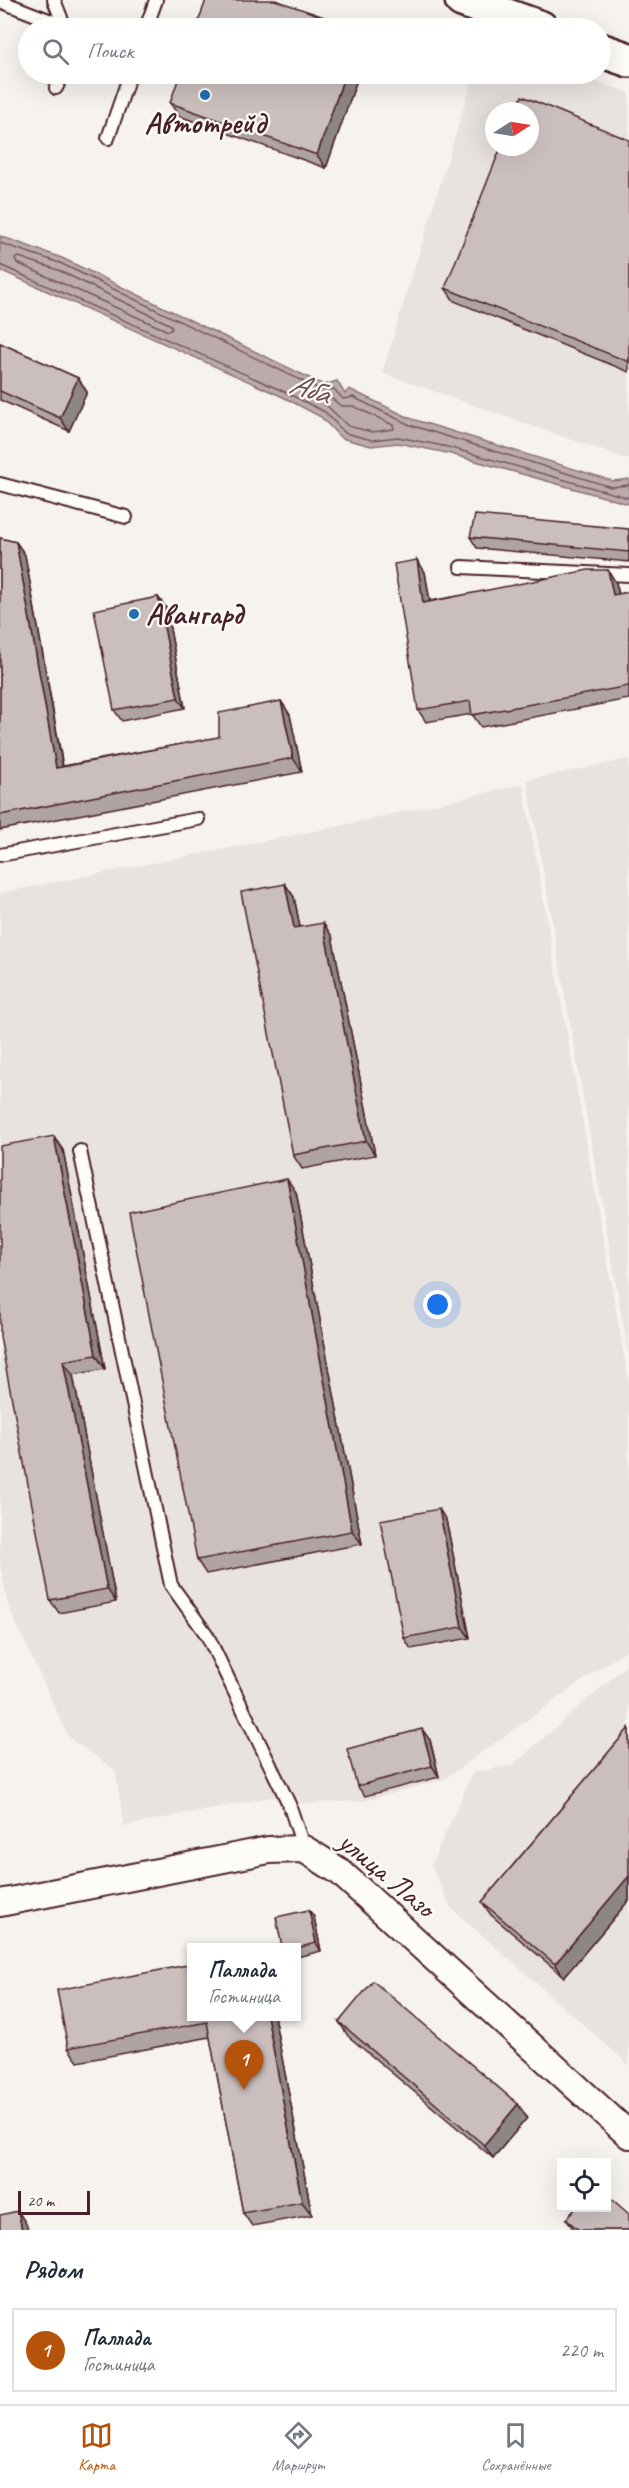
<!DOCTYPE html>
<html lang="ru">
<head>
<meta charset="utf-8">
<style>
  body { margin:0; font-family:Caveat,sans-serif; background:#f6f6f7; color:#1f2937 }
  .controls { position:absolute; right:18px; bottom:18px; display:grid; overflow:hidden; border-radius:0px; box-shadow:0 6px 24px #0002 }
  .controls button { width:54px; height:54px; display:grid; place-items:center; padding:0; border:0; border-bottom:2px solid #e0e1e3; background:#fff; color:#1f2937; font:30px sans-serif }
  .compass { position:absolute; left:485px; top:102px; width:54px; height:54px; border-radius:50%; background:#fff; box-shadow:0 6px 24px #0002; rotate:78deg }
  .scale { position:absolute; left:18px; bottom:15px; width:72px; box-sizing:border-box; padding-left:6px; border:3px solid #4a1f2b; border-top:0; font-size:16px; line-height:21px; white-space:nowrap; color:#4a1f2b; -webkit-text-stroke:4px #fdfcf7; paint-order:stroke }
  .you { position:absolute; left:438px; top:1305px; width:21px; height:21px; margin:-15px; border:4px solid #fff; border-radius:50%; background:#1a73e8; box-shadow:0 0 0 9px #1a73e833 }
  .badge { display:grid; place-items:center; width:39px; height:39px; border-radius:50%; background:#b45309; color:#fff; font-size:20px; font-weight:700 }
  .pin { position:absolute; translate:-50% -50px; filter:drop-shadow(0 2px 3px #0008) }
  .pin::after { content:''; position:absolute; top:32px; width:21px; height:18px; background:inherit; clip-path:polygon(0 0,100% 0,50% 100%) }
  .popup { position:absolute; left:187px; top:1943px; width:114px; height:78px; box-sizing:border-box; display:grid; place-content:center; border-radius:0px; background:#fff; filter:drop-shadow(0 2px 4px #0005); font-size:20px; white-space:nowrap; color:#747a83 }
  .popup b { font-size:22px; color:#1f2937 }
  .popup::after { content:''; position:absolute; left:50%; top:100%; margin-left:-12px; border:12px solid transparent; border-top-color:#fff }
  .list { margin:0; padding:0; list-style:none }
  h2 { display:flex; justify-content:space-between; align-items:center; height:78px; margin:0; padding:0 24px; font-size:26px }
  h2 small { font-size:20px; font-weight:400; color:#747a83 }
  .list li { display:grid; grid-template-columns:39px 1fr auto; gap:18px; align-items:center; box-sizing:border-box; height:84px; margin:0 12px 12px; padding:0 12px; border:2px solid #e0e1e3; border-radius:0px }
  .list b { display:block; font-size:22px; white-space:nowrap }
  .list p { margin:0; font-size:20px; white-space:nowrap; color:#747a83 }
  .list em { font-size:20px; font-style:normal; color:#747a83 }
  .icon { flex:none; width:33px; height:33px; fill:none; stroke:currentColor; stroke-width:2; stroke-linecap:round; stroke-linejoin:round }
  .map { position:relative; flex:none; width:629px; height:2230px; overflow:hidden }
  .search { position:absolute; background:#fff; box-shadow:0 6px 24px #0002; left:18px; right:18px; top:18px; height:66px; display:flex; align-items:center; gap:15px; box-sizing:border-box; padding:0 21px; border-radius:33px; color:#747a83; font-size:22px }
  .sheet { height:174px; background:#fff }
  nav { display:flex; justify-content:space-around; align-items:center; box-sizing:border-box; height:84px; border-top:2px solid #e0e1e3; background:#fff; font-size:16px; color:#747a83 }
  nav a { display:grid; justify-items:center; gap:3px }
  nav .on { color:#b45309 }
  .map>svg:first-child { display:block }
  .built { fill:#e9e3e0; fill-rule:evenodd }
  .water { fill:#bbabac; stroke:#8e7378; stroke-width:1.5 }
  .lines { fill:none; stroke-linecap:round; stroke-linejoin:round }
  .shore { stroke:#77575f; stroke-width:1.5 }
  .service-casing { stroke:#4a1f2b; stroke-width:16 }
  .minor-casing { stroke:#4a1f2b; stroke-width:30 }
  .primary-casing { stroke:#4a1f2b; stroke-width:38 }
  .service { stroke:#fdfcf7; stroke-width:12 }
  .minor { stroke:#fdfcf7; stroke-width:26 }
  .primary { stroke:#fdfcf7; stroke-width:33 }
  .wall { fill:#afa4a3; stroke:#4a1f2b; stroke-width:1.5 }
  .shaded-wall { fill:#8e8685; stroke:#4a1f2b; stroke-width:1.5 }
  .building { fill:#cbbfbe; stroke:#4a1f2b; stroke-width:1.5 }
  .poi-dot { fill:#1f6fb2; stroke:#fdfcf7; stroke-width:2 }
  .labels { text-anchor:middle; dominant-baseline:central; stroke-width:4.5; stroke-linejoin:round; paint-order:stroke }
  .poi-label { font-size:30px; font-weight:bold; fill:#4a1f2b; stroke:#fdfcf7 }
  .street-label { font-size:30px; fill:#4a1f2b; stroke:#fdfcf7 }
  .water-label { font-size:32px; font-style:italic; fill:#725058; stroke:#fdfcf7 }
</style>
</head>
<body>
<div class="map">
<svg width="629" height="2230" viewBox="0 0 629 2230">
  <rect width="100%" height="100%" fill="#f6f3ef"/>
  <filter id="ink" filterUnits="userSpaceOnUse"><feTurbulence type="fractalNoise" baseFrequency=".0167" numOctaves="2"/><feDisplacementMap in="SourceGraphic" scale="12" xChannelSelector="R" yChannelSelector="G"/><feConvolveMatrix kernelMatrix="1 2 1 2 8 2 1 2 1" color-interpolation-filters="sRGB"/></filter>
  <g filter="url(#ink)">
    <g class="built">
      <path d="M474,74H573L629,92V460L382,373ZM494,111H530V147H494Z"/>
      <path d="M629,759V1358L527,780Z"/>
      <path d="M523,784L629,1384V1648L443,1780L364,1801L289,1804L271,1797L124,1826L115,1770L69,1738L8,1606L0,1564V893L340,826Z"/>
      <path d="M629,1663V2065L451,1908L431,1865L473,1772L513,1765Z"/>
    </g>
    <path class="water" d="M0,236L62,258L324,385L337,381L345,394L349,389L412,419L613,481L629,479V504L447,453L398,443L371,446L341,438L321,417L283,397L0,270Z"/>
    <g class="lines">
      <g class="shore">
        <path d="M0,243L60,263L321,390L334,389L343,399L353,397L410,425L611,487L629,485"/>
        <path d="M19,257L58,270L171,325L172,329L168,331L17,263L15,259Z"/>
        <path d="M0,265L285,392L325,412L345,433L372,440L398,437L448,447L629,498"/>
        <path d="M326,398H331L341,406H353L393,425L394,429L372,432L348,426L324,403Z"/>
      </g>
      <defs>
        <g id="service">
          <path d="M54,0L65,28"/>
          <path d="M0,1L64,26"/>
          <path d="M146,28L156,0"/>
          <path d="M56,88L63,74"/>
          <path d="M108,138L130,74"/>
          <path d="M0,484L126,517"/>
          <path d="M461,567L629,575"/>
          <path d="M0,855L198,819"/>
          <path d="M80,1151L171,1585L207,1635L289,1804L304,1849"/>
        </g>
        <path id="minor" d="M0,1903L269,1850L304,1849L339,1871L629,2135"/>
        <g id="primary">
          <path d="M462,0L541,28"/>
          <path d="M600,50L629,60"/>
        </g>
      </defs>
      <use href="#service" class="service-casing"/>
      <use href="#minor" class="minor-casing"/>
      <use href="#primary" class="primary-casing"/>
      <use href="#service" class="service"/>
      <use href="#minor" class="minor"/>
      <use href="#primary" class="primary"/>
    </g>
    <g class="wall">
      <path d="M359,74L326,168L179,116L170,103Z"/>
      <path d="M629,140V372L454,301L445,288Z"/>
      <path d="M0,343L78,378L87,392L69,431L0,400Z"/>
      <path d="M629,529V562L477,548L470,537Z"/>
      <path d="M0,538L16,542L25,555L63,766L219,737L281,701L290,715L302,772L0,830Z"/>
      <path d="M417,560L425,572L430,601L608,570L616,583L619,594L629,592V699L481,727L472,714L426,722L418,710Z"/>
      <path d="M158,597L166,608L185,708L122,721L114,710Z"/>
      <path d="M285,884L294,897L300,927L332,936L375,1155L302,1169L293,1155Z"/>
      <path d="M63,1150L105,1369L73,1375L116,1602L59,1613L50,1600Z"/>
      <path d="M296,1192L362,1544L206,1574L197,1560Z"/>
      <path d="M446,1520L470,1638L411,1649L404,1638Z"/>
      <path d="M629,1728V1900L564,1977L491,1915L482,1902Z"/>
      <path d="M430,1740L439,1777L365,1796L357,1786Z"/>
      <path d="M309,1910L314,1917L321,1951L297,1957V1947Z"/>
      <path d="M192,2016H274L312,2215L252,2226L243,2213L210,2037L78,2062L68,2048Z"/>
      <path d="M339,2022L518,2104L527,2118L493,2158L348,2036Z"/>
      <path d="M566,2219L629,2230H574Z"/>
    </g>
    <g class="shaded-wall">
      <path d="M345,74H359L326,168L317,155Z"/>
      <path d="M78,378L87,392L69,431L60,418Z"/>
      <path d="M16,542L25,555L65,781L56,768Z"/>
      <path d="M417,560L425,572L432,615L423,603Z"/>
      <path d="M608,570L616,583L622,607L613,595Z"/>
      <path d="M158,597L166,608L185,708L178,698Z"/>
      <path d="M281,701L290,715L302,772L293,758Z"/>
      <path d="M285,884L294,897L303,942L294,928Z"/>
      <path d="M323,923L332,936L375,1155L366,1141Z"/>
      <path d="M54,1136L63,1150L105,1369L96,1355Z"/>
      <path d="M287,1179L296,1192L362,1544L352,1531Z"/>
      <path d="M63,1361L73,1375L116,1602L107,1589Z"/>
      <path d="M439,1509L446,1520L470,1638L462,1627Z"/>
      <path d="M422,1729L430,1740L439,1777L432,1766Z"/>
      <path d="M629,1876V1900L564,1977L555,1964Z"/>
      <path d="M309,1910L314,1917L321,1951L316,1943Z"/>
      <path d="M267,2016H274L312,2215L302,2202Z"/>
      <path d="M518,2104L527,2118L493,2158L484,2145Z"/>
      <path d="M18,2211L27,2225L28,2230H22Z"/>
    </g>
    <g class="building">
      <path d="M206,0H275L356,28H196Z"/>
      <path d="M180,74H345L317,155L170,103Z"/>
      <path d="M522,96L629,140V362L445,288L501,147H530V111H516Z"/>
      <path d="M0,343L78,378L60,418L0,391Z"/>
      <path d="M475,515L629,529V552L470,537Z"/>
      <path d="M0,538L16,542L56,768L219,737V713L281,701L293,758L0,815Z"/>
      <path d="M417,560L423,603L588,570H608L613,595L629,592V686L472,715L470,701L418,710L394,564Z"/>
      <path d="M158,597L178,698L114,710L94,610Z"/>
      <path d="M285,884L294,928L323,923L366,1141L293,1155L241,892Z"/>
      <path d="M54,1136L96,1355L63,1361L107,1589L50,1600L0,1337V1146Z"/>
      <path d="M287,1179L352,1531L197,1560L129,1212Z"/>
      <path d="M439,1509L462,1627L404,1638L380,1520Z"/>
      <path d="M629,1728V1876L555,1964L482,1902Z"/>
      <path d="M422,1729L432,1766L357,1786L347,1749Z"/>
      <path d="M309,1910L316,1943L297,1948L282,1947L276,1917Z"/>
      <path d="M192,1964V2016H267L302,2202L243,2213L207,2022L68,2048L57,1990Z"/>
      <path d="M373,1981L518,2104L484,2145L339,2022Z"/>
      <path d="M606,2194L629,2214V2230H579L566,2219L576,2208H606Z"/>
      <path d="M18,2211L22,2230H0V2215Z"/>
    </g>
  </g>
  <g class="poi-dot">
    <circle cx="205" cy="95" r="6"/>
    <circle cx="134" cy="614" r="6"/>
  </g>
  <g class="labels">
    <g class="poi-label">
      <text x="205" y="123">Автотрейд</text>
      <text x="146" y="614" text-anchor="start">Авангард</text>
    </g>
    <g class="street-label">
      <text transform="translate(387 1874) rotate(40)">улица Лазо</text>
    </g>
    <g class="water-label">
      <text transform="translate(310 388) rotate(19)">Аба</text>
    </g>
  </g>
</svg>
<div class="controls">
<button><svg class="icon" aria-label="locate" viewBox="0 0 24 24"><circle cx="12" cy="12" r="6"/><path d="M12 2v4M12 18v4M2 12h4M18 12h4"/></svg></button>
</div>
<svg class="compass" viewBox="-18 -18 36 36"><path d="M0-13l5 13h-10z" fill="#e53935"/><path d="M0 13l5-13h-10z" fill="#747a83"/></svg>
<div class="scale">20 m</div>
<div class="you"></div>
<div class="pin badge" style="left:244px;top:2090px">1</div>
<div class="popup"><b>Паллада</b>Гостиница</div>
<div class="search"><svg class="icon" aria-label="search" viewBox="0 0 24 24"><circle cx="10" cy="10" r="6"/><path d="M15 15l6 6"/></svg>Поиск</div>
</div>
<section class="sheet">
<h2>Рядом<small></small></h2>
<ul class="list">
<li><span class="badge">1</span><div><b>Паллада</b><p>Гостиница</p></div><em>220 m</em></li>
</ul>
</section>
<nav>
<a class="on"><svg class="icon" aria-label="map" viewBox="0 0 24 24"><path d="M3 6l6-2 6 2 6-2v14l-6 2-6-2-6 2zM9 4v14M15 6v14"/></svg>Карта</a>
<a><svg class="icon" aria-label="directions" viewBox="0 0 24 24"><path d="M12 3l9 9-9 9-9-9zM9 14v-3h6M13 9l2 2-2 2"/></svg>Маршрут</a>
<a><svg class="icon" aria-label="saved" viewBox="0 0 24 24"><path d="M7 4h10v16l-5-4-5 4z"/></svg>Сохранённые</a>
</nav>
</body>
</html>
